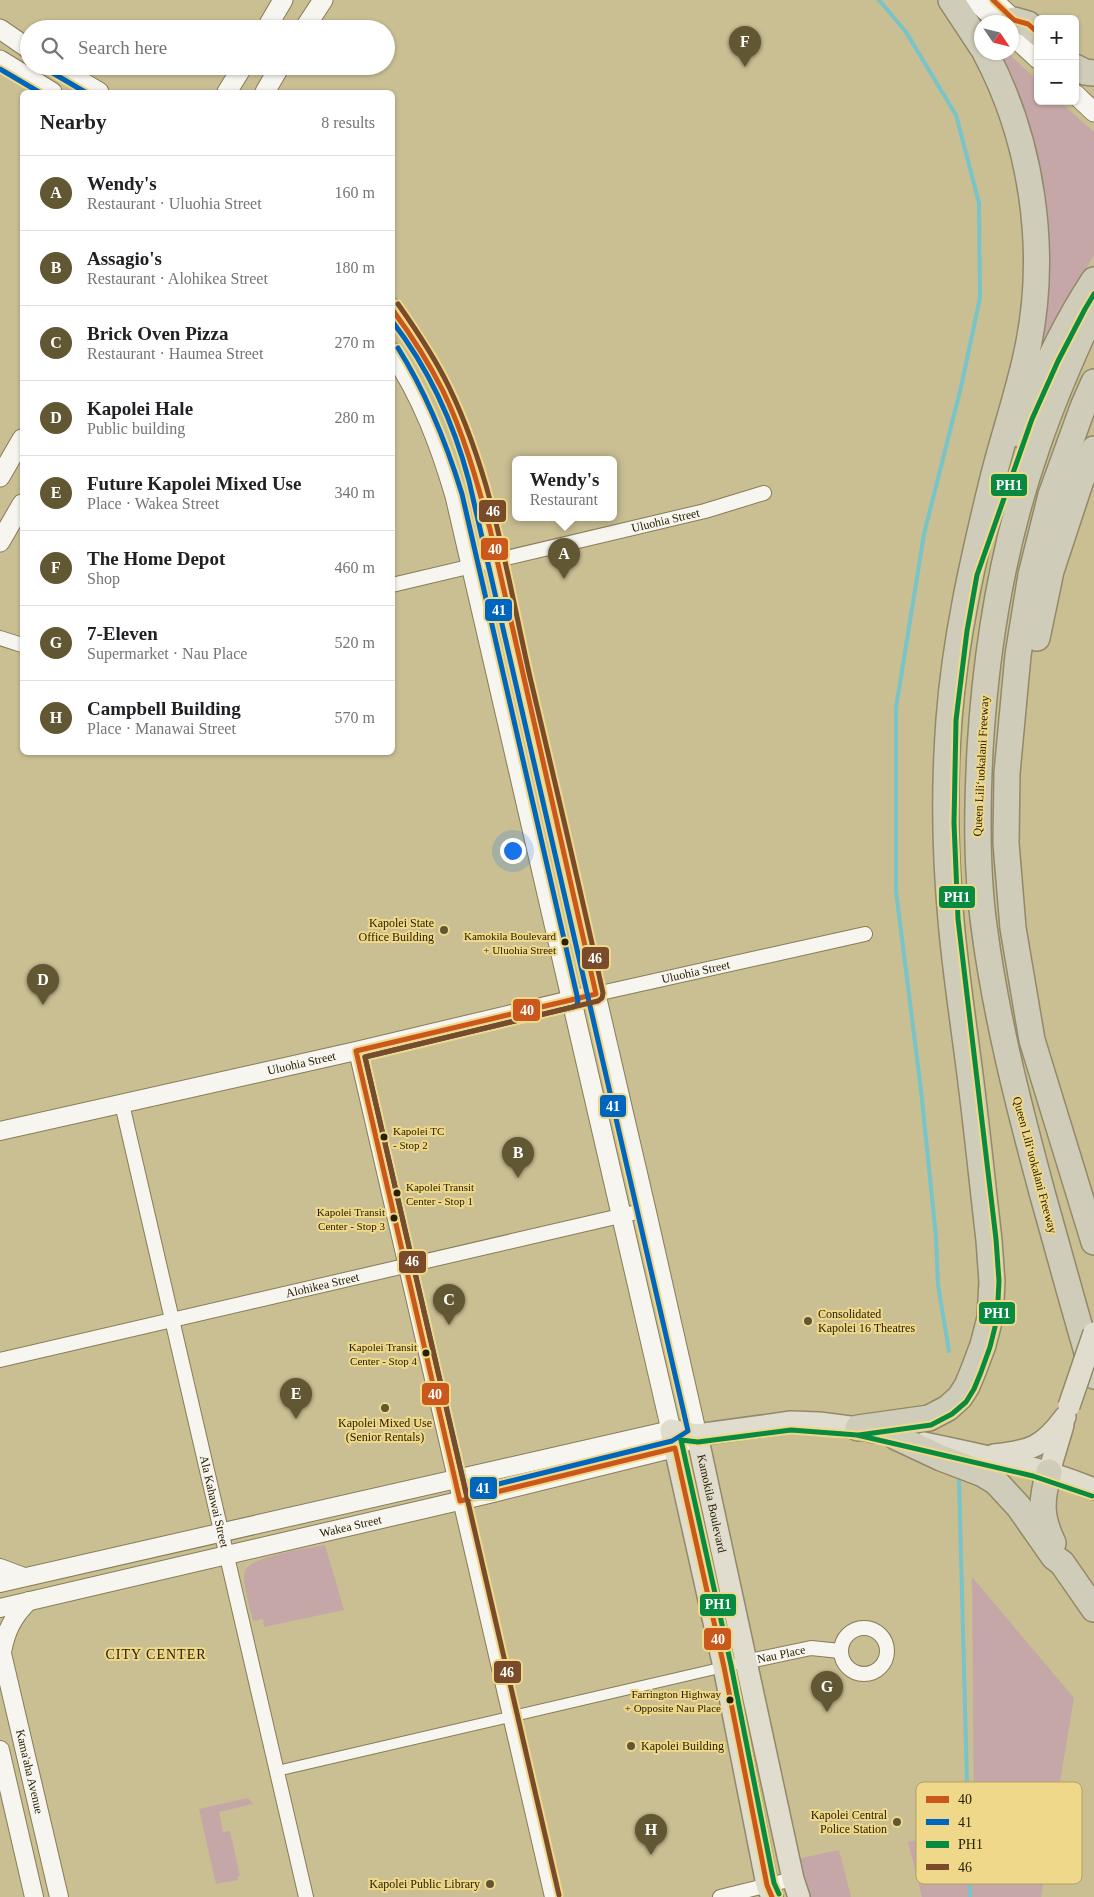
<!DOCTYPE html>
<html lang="en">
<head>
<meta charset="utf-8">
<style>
  body { margin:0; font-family:"Times New Roman",serif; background:#f2f2f2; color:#202124 }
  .controls { position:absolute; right:15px; top:15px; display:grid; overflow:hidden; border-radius:8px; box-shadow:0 1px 4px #0004 }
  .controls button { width:45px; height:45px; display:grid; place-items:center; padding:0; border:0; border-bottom:1px solid #e0e0e0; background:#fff; color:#202124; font:25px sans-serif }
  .compass { position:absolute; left:974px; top:15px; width:45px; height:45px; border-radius:50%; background:#fff; box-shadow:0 1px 4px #0004; rotate:125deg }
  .you { position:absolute; left:512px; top:850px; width:18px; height:18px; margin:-12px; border:4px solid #fff; border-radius:50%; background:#1a73e8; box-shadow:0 0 0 8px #1a73e833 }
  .badge { display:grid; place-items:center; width:32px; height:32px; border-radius:50%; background:#615733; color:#fff; font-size:16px; font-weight:700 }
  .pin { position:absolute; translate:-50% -41px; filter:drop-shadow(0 1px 2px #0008) }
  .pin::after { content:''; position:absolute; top:26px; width:18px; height:15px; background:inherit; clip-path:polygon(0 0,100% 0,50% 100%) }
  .popup { position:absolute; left:512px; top:456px; width:105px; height:65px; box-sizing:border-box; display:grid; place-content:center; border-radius:8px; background:#fff; filter:drop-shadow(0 1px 4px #0005); font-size:16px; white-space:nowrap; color:#757577 }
  .popup b { font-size:19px; color:#202124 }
  .popup::after { content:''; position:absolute; left:50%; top:100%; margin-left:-10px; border:10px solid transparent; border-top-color:#fff }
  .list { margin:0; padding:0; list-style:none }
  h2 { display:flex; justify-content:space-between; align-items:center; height:65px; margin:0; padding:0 20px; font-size:21px }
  h2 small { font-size:16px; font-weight:400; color:#757577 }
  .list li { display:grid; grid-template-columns:32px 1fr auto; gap:15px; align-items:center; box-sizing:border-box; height:75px; padding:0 20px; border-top:1px solid #e0e0e0 }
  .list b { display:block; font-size:19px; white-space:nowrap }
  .list p { margin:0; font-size:16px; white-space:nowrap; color:#757577 }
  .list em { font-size:16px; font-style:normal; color:#757577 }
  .icon { flex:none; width:28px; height:28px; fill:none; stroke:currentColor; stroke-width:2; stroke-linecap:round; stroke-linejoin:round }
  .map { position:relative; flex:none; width:1094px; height:1897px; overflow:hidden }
  .search { position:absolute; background:#fff; box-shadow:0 1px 4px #0004; left:20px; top:20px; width:375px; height:55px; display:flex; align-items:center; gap:12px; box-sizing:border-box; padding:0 18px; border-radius:28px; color:#757577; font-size:19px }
  .panel { position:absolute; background:#fff; box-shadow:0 1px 4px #0004; left:20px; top:90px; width:375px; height:665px; border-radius:8px }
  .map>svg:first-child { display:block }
  .green { fill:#c6a7a8 }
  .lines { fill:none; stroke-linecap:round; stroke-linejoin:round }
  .stream { stroke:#78c4c8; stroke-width:4 }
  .pedestrian-casing { stroke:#867d57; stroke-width:12 }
  .minor-casing { stroke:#867d57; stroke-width:16 }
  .tertiary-casing { stroke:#867d57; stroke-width:20 }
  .secondary-casing { stroke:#867d57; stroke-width:21 }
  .primary-casing { stroke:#928968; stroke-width:24 }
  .motorway-casing { stroke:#928968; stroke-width:28 }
  .pedestrian { stroke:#f7f5ef; stroke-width:10 }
  .minor { stroke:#f7f5ef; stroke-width:14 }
  .tertiary { stroke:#f7f5ef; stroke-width:18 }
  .secondary { stroke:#f7f5ef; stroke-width:19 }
  .primary { stroke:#e0dcce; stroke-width:21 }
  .motorway { stroke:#d0ccba; stroke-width:25 }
  .primary-bridge-casing { stroke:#928968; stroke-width:24; stroke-linecap:butt }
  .primary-bridge { stroke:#e0dcce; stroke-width:21 }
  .bus-1-casing { stroke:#efd889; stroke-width:9 }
  .bus-2-casing { stroke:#efd889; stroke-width:9 }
  .bus-3-casing { stroke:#efd889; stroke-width:9 }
  .bus-4-casing { stroke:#efd889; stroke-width:9 }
  .bus-1 { stroke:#ca571b; stroke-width:5 }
  .bus-2 { stroke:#0065bd; stroke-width:5 }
  .bus-3 { stroke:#088b41; stroke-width:5 }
  .bus-4 { stroke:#7a4b2a; stroke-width:5 }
  .poi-dot { fill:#615733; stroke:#efd889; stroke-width:2 }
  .bus-dot { fill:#292000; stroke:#efd889; stroke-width:2 }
  .labels { text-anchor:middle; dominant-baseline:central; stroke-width:4; stroke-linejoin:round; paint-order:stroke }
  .bus-label { font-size:11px; fill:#292000; stroke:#efd889; text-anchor:end }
  .street-label { font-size:12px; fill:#292000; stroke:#efd889 }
  .poi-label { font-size:12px; fill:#292000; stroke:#efd889; text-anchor:end }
  .neighbourhood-label { font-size:14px; letter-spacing:1px; fill:#292000; stroke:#efd889 }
  .key { fill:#efd889; stroke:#b4a160; stroke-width:1 }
  .key-label { font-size:14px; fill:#292000 }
  .line-badge { stroke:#efd889; stroke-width:2 }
  .badge-label { font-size:14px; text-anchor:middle; font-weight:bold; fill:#fff }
</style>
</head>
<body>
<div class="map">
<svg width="1094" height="1897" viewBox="0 0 1094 1897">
  <rect width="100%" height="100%" fill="#cabe93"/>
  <g class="green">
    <path d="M985,53H1008L1038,81V101H1059L1094,132V255L1047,337L1024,389L1039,255Z"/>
    <path d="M325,1545L344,1610L264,1627L263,1619L253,1621C251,1610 241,1581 245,1571C250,1556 309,1548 325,1545Z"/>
    <path d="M972,1577L1074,1698L1041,1897H922L908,1842L941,1834L974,1841Z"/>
    <path d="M248,1798L253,1804L219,1812L223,1832L230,1831L240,1876L237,1877L238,1880L216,1884L199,1809Z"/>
    <path d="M839,1850L851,1897H809L797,1859Z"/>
  </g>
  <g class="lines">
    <g class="stream">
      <path d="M879,0L906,32L956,115L979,203L980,298L961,387L924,534L896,708V891L921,1090L936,1237L938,1285L949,1351"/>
      <path d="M959,1480L970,1897"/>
    </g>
    <defs>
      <path id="pedestrian" d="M277,1771L724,1667"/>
      <g id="minor">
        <path id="s1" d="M392,585L705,511L764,493"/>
        <path d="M0,638L22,645"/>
        <path id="s2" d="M596,994L865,934"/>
        <path d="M356,1051L552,1897"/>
        <path id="s3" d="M122,1104L306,1897"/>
        <path id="s4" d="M0,1360L646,1210"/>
        <circle cx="864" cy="1651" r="23"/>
        <path id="s5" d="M740,1663L811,1648L840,1651"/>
        <path d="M720,1897L793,1879"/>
      </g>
      <g id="tertiary">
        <path id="s6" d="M0,1131L356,1051L596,994"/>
        <path d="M0,1568L24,1577"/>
        <path d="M0,1583L671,1430"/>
        <path id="s7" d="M0,1608L489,1494L675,1448"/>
        <path id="s8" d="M0,1645L59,1897"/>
        <path d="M2,1652C6,1631 13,1616 29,1601"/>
        <path d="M0,1750L34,1897"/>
      </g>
      <g id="secondary">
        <path d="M974,0L998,22"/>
        <path d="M993,0L1024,29"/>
        <path d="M0,29L29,49"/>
        <path d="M266,29L283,0"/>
        <path d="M304,29L323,0"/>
        <path d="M1012,35L1038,59"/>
        <path d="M0,60L52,92"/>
        <path d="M55,66L99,92"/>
        <path d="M227,92L243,66"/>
        <path d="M265,92L280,66"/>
        <path d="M1075,94L1094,112"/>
        <path d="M392,308C435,362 461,426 479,491L646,1210L697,1435L684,1442"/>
        <path d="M392,352C422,397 440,445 455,496L671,1430"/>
        <path d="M0,477L22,439"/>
        <path d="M0,542L22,504"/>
      </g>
      <g id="primary">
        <path id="s9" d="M697,1435L793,1879L799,1897"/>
        <path d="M924,1443C982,1455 1040,1467 1094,1489"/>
        <path d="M994,1455C1031,1451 1043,1447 1065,1417"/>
        <path d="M1049,1472L1063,1425"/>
        <path d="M772,1897L767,1885L724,1667L671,1430L697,1435L791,1422L819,1423L858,1428L875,1432"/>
      </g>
      <g id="motorway">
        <path d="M951,0L982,47"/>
        <path d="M1014,20L1028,24L1038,33"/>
        <path d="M1075,67L1085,72L1094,73"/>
        <path d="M1094,309C1073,354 1053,400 1037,447C1003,544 986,647 980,750C977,809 976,868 984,926C996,1018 1019,1107 1043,1196C1060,1256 1076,1316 1094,1376"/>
        <path d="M1094,382L1083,407L1051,495L1031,575L1018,655L1007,773L1006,843L1013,928L1032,1040L1094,1242"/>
        <path d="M1019,434C1038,381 1063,327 1094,280"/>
        <path d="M1037,638L1051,571L1080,483L1094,449"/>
        <path d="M858,1428L929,1418L948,1408L960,1397L967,1386L974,1369L983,1345L990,1318L992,1282L989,1240C982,1180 976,1119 968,1059C962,1013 955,967 951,920C945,854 944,786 949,720C955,639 973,560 992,482C1003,437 1019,392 1028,347C1048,249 1032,140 985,52"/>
        <path d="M896,1437L941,1458L983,1474L996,1482L1019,1507L1054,1557L1062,1563L1094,1609"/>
        <path d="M1049,1472C1041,1500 1040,1516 1053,1543"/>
      </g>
    </defs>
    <use href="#pedestrian" class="pedestrian-casing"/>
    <use href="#minor" class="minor-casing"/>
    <use href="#tertiary" class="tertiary-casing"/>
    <use href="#secondary" class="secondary-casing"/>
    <use href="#primary" class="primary-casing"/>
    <use href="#motorway" class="motorway-casing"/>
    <use href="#pedestrian" class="pedestrian"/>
    <use href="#minor" class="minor"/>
    <use href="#tertiary" class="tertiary"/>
    <use href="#secondary" class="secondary"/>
    <use href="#primary" class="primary"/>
    <use href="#motorway" class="motorway"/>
    <defs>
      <path id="primary-bridge" d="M1069,1406L1094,1333"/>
    </defs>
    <use href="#primary-bridge" class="primary-bridge-casing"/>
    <use href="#primary-bridge" class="primary-bridge"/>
    <defs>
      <g id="bus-1">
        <path d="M993,0L1014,20L1028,24L1038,33"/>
        <path d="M392,309C411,335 428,361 443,391C464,434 477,482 490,529L596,994L356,1051L460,1501L675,1448L724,1667L767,1885L772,1897"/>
      </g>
      <g id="bus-2">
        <path d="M0,69L39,92"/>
        <path d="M51,72L85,92"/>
        <path d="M392,321C429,369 454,424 469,481L688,1431L672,1441L466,1492L365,1057L573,1007L577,1005L578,1000L462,494C446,442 427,394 398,348"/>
      </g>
      <g id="bus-3">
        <path d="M859,1435L931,1425L952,1414L966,1402L974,1389L981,1372L990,1347L997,1319L999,1281L996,1239L958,919L954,823L956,720L967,631L977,575L1032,419L1058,361L1085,309L1094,294"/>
        <path d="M779,1894L774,1883L731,1665L681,1440L698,1442L791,1430L857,1435L1033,1476L1092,1496"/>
      </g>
      <path id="bus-4" d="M398,304C417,331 435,358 449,387C493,478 508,580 530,677C555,782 580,888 603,993L602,998L598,1001L365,1057L559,1895"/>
    </defs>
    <use href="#bus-1" class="bus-1-casing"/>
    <use href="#bus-2" class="bus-2-casing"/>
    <use href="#bus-3" class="bus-3-casing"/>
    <use href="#bus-4" class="bus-4-casing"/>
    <use href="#bus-1" class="bus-1"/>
    <use href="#bus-2" class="bus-2"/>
    <use href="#bus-3" class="bus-3"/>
    <use href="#bus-4" class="bus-4"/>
  </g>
  <g class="poi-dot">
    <circle cx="444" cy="930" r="5"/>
    <circle cx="808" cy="1321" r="5"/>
    <circle cx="385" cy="1408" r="5"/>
    <circle cx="631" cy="1746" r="5"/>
    <circle cx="897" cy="1822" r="5"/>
    <circle cx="490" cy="1884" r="5"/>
  </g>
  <g class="bus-dot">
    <circle cx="565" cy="942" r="4.5"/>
    <circle cx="384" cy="1137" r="4.5"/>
    <circle cx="397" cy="1193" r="4.5"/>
    <circle cx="394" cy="1218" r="4.5"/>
    <circle cx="426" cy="1353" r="4.5"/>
    <circle cx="730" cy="1700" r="4.5"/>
  </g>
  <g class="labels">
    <g class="bus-label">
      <text x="556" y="936">Kamokila Boulevard<tspan x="556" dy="14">+ Uluohia Street</tspan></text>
      <text x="393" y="1131" text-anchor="start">Kapolei TC<tspan x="393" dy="14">- Stop 2</tspan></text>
      <text x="406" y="1187" text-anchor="start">Kapolei Transit<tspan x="406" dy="14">Center - Stop 1</tspan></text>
      <text x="385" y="1212">Kapolei Transit<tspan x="385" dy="14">Center - Stop 3</tspan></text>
      <text x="417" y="1347">Kapolei Transit<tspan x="417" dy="14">Center - Stop 4</tspan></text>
      <text x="721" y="1694">Farrington Highway<tspan x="721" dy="14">+ Opposite Nau Place</tspan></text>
    </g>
    <g class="street-label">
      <text stroke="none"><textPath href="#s1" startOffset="281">Uluohia Street</textPath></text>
      <text transform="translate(981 766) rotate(-87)">Queen Liliʻuokalani Freeway</text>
      <text stroke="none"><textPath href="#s2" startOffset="102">Uluohia Street</textPath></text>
      <text stroke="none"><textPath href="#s6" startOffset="309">Uluohia Street</textPath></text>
      <text transform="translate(1035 1165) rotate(75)">Queen Liliʻuokalani Freeway</text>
      <text stroke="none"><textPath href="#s4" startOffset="331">Alohikea Street</textPath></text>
      <text stroke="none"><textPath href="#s3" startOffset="408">Ala Kahawai Street</textPath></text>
      <text stroke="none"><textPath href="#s9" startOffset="70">Kamokila Boulevard</textPath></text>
      <text stroke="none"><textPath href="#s7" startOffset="360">Wakea Street</textPath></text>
      <text stroke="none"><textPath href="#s5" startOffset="42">Nau Place</textPath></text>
      <text stroke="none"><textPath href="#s8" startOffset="130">Kama'aha Avenue</textPath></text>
    </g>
    <g class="poi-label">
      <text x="434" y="923">Kapolei State<tspan x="434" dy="14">Office Building</tspan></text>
      <text x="818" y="1314" text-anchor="start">Consolidated<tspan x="818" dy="14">Kapolei 16 Theatres</tspan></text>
      <text x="385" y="1423" text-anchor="middle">Kapolei Mixed Use<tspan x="385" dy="14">(Senior Rentals)</tspan></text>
      <text x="641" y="1746" text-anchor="start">Kapolei Building</text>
      <text x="887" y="1815">Kapolei Central<tspan x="887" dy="14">Police Station</tspan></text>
      <text x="480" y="1884">Kapolei Public Library</text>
    </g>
    <g class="neighbourhood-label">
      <text x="156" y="1654">CITY CENTER</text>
    </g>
  </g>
  <rect x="916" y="1782" width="166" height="102" rx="8" class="key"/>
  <rect x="926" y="1796" width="23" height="7" fill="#ca571b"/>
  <rect x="926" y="1819" width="23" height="6" fill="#0065bd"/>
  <rect x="926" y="1841" width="23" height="7" fill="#088b41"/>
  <rect x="926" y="1864" width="23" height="6" fill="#7a4b2a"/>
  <g class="key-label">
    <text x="958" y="1804">40</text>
    <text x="958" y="1827">41</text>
    <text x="958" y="1849">PH1</text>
    <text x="958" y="1872">46</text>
  </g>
  <g class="line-badge">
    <rect x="990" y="473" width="38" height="24" rx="5" fill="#088b41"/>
    <rect x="478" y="499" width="29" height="24" rx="5" fill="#7a4b2a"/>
    <rect x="480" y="537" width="29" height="24" rx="5" fill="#ca571b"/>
    <rect x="484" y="598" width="29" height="24" rx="5" fill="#0065bd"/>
    <rect x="938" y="885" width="38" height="24" rx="5" fill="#088b41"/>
    <rect x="581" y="946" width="29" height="24" rx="5" fill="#7a4b2a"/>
    <rect x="512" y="998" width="29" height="24" rx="5" fill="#ca571b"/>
    <rect x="599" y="1094" width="28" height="24" rx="5" fill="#0065bd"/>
    <rect x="398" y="1250" width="29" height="24" rx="5" fill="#7a4b2a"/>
    <rect x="978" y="1301" width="38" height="24" rx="5" fill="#088b41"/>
    <rect x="421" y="1382" width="29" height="24" rx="5" fill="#ca571b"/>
    <rect x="469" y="1476" width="29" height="24" rx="5" fill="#0065bd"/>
    <rect x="699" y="1593" width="38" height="24" rx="5" fill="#088b41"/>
    <rect x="703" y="1627" width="29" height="24" rx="5" fill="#ca571b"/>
    <rect x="493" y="1660" width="29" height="24" rx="5" fill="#7a4b2a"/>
  </g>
  <g class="badge-label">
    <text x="1009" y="490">PH1</text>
    <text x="493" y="516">46</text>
    <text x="495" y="554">40</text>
    <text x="499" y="615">41</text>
    <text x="957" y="902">PH1</text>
    <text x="595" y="963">46</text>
    <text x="527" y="1015">40</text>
    <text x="613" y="1111">41</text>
    <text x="412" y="1266">46</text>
    <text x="997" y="1318">PH1</text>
    <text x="435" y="1399">40</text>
    <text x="483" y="1493">41</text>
    <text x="718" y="1609">PH1</text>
    <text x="718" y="1644">40</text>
    <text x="507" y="1677">46</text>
  </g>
</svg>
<div class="controls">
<button>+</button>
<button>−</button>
</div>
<svg class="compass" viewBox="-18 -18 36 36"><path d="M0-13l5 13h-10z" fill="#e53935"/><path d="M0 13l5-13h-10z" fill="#757577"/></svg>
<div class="you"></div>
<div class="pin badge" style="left:564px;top:579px">A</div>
<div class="popup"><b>Wendy's</b>Restaurant</div>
<div class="pin badge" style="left:518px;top:1178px">B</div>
<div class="pin badge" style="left:449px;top:1325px">C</div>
<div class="pin badge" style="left:43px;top:1005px">D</div>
<div class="pin badge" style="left:296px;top:1419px">E</div>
<div class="pin badge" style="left:745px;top:67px">F</div>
<div class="pin badge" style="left:827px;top:1712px">G</div>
<div class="pin badge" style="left:651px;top:1855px">H</div>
<div class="search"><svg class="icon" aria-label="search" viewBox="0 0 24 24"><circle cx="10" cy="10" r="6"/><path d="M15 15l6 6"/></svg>Search here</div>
<section class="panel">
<h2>Nearby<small>8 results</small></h2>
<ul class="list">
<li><span class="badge">A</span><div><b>Wendy's</b><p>Restaurant · Uluohia Street</p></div><em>160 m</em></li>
<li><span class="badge">B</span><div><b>Assagio's</b><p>Restaurant · Alohikea Street</p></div><em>180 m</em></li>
<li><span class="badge">C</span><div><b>Brick Oven Pizza</b><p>Restaurant · Haumea Street</p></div><em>270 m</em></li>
<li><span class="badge">D</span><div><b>Kapolei Hale</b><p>Public building</p></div><em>280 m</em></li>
<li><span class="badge">E</span><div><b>Future Kapolei Mixed Use</b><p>Place · Wakea Street</p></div><em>340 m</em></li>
<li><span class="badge">F</span><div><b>The Home Depot</b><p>Shop</p></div><em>460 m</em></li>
<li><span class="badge">G</span><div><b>7-Eleven</b><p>Supermarket · Nau Place</p></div><em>520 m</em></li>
<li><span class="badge">H</span><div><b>Campbell Building</b><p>Place · Manawai Street</p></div><em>570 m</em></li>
</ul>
</section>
</div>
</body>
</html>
